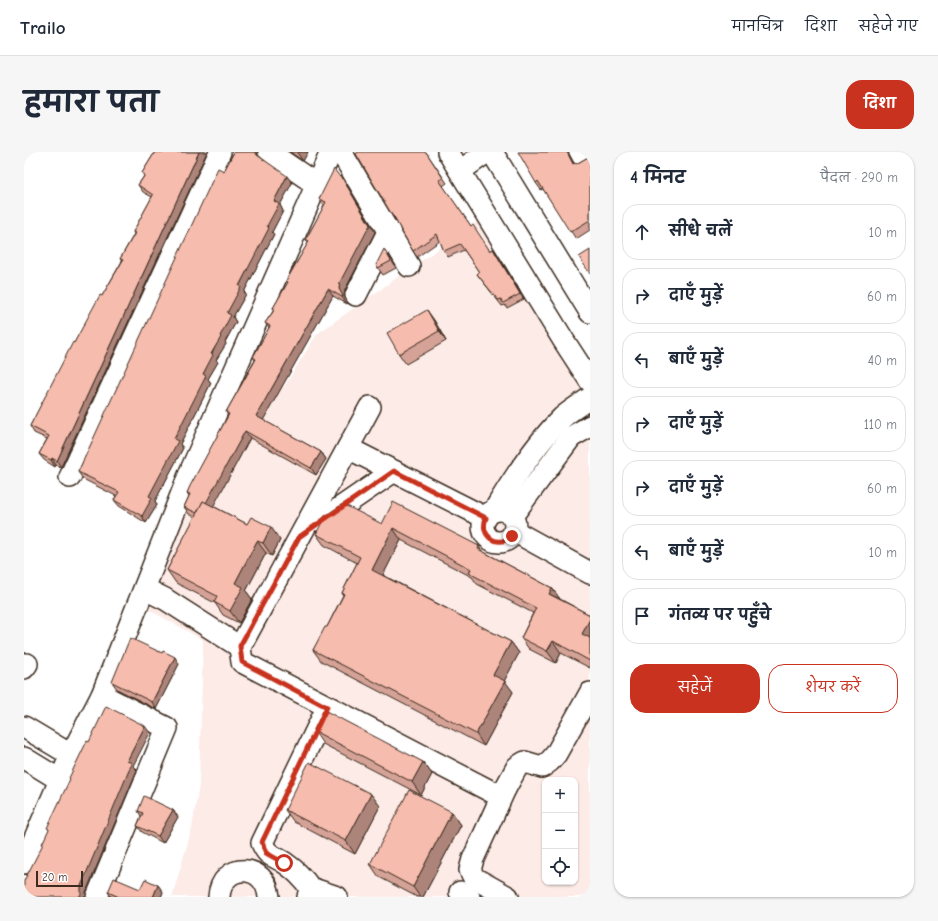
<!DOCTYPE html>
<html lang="hi">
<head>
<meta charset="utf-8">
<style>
  body { margin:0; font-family:"Comic Neue","Playpen Sans Deva",sans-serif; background:#f6f6f7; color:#1f2937 }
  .controls { position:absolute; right:12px; bottom:12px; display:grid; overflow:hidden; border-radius:8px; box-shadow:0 1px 3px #0004 }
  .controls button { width:36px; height:36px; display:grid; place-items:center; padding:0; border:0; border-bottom:1px solid #e0e1e3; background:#fff; color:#1f2937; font:20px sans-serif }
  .scale { position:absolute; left:12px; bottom:10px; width:47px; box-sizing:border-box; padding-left:4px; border:2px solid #3b2a1e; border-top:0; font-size:11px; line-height:14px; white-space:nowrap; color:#3b2a1e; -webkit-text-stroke:3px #fff; paint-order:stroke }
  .stop { position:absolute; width:12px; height:12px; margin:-9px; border:3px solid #c8321e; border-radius:50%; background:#fff }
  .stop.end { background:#c8321e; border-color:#fff; box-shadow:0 1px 4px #0008 }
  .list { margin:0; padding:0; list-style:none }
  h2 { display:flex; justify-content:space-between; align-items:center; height:52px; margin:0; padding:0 16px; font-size:17px }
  h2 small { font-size:13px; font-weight:400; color:#747a83 }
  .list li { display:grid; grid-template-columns:26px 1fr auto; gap:12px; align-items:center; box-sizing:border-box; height:56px; margin:0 8px 8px; padding:0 8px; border:1px solid #e0e1e3; border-radius:16px }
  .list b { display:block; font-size:15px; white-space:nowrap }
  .list em { font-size:13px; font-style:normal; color:#747a83 }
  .actions { display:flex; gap:8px; padding:12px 16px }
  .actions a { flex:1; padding:9px 0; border:1px solid #c8321e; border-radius:16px; text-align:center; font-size:14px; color:#c8321e }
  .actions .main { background:#c8321e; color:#fff }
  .icon { flex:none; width:22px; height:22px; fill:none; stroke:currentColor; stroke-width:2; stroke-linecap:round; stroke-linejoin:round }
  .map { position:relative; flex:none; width:566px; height:745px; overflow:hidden; border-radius:16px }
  header { display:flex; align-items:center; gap:24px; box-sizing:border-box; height:56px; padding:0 20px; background:#fff; border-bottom:1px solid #e0e1e3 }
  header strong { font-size:19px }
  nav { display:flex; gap:22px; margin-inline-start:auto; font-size:14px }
  .intro { display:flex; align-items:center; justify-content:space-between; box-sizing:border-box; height:96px; padding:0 24px }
  h1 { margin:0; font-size:28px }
  .button { padding:10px 18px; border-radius:16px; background:#c8321e; color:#fff; font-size:14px; font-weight:700 }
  main { display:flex; gap:24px; padding:0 24px }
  aside { flex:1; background:#fff; border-radius:16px; box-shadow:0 1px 3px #0004 }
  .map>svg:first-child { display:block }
  .built { fill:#fcebe7; fill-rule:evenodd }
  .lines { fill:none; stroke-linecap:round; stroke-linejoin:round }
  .minor-casing { stroke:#3b2a1e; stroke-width:24 }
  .minor { stroke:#fff; stroke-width:21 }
  .wall { fill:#d4a296; stroke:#3b2a1e }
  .shaded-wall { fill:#ac847a; stroke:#3b2a1e }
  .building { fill:#f6bcae; stroke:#3b2a1e }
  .route { stroke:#c8321e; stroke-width:5 }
</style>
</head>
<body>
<header>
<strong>Trailo</strong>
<nav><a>मानचित्र</a><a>दिशा</a><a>सहेजे गए</a></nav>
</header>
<div class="intro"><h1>हमारा पता</h1><a class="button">दिशा</a></div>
<main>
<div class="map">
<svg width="566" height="745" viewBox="0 0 566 745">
  <rect width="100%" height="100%" fill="#fff"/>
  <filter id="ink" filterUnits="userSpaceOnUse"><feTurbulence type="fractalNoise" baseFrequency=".025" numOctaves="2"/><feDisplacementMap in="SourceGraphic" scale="8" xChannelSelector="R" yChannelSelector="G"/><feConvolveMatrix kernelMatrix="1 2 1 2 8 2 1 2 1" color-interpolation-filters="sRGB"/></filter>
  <g filter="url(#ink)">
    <path class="built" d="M454,69L474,89L566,236V745H148L168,676L175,633L179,488L115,452L216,214L260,235L293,182ZM521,628H551V730H521Z"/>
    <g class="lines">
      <defs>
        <g id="minor">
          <path d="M245,0L293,33"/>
          <path d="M317,0L385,114"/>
          <path d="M424,0L540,189L566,229"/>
          <path d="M468,0L566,160"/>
          <path d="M436,19L463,0"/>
          <path d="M332,143L365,78"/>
          <path d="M346,255L216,495L218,510L472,642L481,637L493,615L501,610L518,615L526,609L532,602L566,541"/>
          <path d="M324,296L462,366"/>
          <path d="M46,325L196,0"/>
          <circle cx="475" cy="374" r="16"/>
          <path d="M470,359C489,327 512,291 539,265C547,258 557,252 566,246"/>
          <path d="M488,364L547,285L566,274"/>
          <path d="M297,369L370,319"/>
          <path d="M490,379L566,421"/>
          <path d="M121,437L141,447L216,495"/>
          <path d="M0,516L3,512"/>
          <path d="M0,575L47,603"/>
          <path d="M0,606L36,628"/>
          <path d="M481,637L449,707L446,718L450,726L484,745"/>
          <path d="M0,711L47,603L78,543L167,318L307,0"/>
          <path d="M286,736L313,745"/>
          <path d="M436,740L445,745"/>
          <path d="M73,745L143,576L78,543"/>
          <path d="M195,745C197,710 242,710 245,745"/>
          <path d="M284,745L286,736C280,727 271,718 261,711C249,703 244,705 238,691L303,556"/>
        </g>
      </defs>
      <use href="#minor" class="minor-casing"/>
      <use href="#minor" class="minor"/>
    </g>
    <g class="wall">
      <path d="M131,0H183L37,315L32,313L31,315L20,308L15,302L23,287L10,281L6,274L50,191L78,144L98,109L96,107L110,82L109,80L128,45L119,40L114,33L120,24L118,21Z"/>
      <path d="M210,0H233L234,3L268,31L256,53L259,59L248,80L250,82L220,140L222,142L209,165L212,170L201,190L202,192L192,208L194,210L184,227L187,231L156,292L159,296L131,349L133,353L122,371L95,354L90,348L92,344L59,327L54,320L200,19Z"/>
      <path d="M266,0H284L279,9Z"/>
      <path d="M402,0L423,31L419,34L447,74L466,99L469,97L500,147L483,156L481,153L478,154L453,122L455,120L440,98L424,105L420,99L416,89L393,105L389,99L372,69L368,63Z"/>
      <path d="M544,0L550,11L552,12L566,4V78L552,87L519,37L517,38L512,31Z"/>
      <path d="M317,24L322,32L351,80L321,138L320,144L324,151L323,152L309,144L239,268L297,300L302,307L292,323L226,286L189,354L223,372L256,388L248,404L242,401L222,439L228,447L215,471L199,463L191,451L152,431L143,418L171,365L165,362L160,355L165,344L163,341L204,264L202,260L231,208L229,205L245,176L241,171L250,158L249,156L264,131L262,129L284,91L282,87L300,54L295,47Z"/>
      <path d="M365,104L372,116L359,123L354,116Z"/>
      <path d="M410,168L422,189L382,212L375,202Z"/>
      <path d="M358,372L455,394L458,399L528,436L536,447L566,463V516L537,501L532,511L505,497L497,486L509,461L453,432L448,425L377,388L359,423L487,490L495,501L480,529L489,540L460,594L297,509L289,498L303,475L319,443L318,441L333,411L300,393L292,382Z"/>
      <path d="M155,512L132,557L93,537L88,530Z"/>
      <path d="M290,579L399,610L408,622L397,643L299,592Z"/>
      <path d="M356,654L331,702L270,670L261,658Z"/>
      <path d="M149,658L154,665L139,691L118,680L113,674L117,664L114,659Z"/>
      <path d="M428,660L437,673L399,745H393L355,725L346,712Z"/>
      <path d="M134,733L139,740L137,745H87L84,740L116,737Z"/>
    </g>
    <g class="shaded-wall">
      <path d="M175,0H183L37,315L33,309Z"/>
      <path d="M275,0H284L279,9L274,2Z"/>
      <path d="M543,0H544L554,19L549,12Z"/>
      <path d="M263,24L268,31L256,53L259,59L248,80L250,82L220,140L222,142L209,165L212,170L201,190L202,192L192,208L194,210L184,227L187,231L156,292L159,296L131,349L133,353L122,371L118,364L125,344L196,184L203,161L243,74L250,49Z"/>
      <path d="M317,24L322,32L351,80L321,138L320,144L324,151L323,152L318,145L315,137Z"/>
      <path d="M469,97L473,103L500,147L496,142Z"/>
      <path d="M304,137L309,144L237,272L232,264Z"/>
      <path d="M403,158L410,168L422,189L415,179Z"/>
      <path d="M221,279L226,286L181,370L175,362Z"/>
      <path d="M297,300L302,307L292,323L287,316Z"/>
      <path d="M28,306L32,313L31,315L27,308Z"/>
      <path d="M247,375L256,388L248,404L239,391Z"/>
      <path d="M369,376L377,388L356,429L348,418Z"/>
      <path d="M233,389L242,401L222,439L228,447L215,471L206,459L211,431Z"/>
      <path d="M528,436L536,447L525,442Z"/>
      <path d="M566,467V494L558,482Z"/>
      <path d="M529,489L537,501L532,511L523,499Z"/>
      <path d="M487,490L495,501L477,535L469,523Z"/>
      <path d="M151,505L155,512L132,557L128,550Z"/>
      <path d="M481,529L489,540L460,594L452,582Z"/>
      <path d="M121,574L126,581L109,614L113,618L62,740V745H55L57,734L103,609Z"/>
      <path d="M399,610L408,622L397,643L388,630Z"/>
      <path d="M347,642L356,654L331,702L322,689Z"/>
      <path d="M149,658L154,665L139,691L134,684Z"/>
      <path d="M428,660L437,673L399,745H396L389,735Z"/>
      <path d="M134,733L139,740L137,745H129Z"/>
    </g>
    <g class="building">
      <path d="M131,0H175L33,309L28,306L27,308L15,302L25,284L6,274L49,190L50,191L76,143L78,144L99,108L96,107L111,81L109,80L129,43L114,33L121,23L118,21Z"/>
      <path d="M210,0H231L233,3L263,24L250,49L255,52L243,74L245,76L215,134L217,135L203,161L207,163L196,184L197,185L187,202L189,203L179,222L182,224L150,287L154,289L125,344L128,346L118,364L90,348L95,340L54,320L194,16L200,19Z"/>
      <path d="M334,0H402L419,26L415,28L447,74L449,73L466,99L469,97L496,142L479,151L477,147L474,148L453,122L455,120L436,92L420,99L413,82L389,99L373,71L371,66L368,63L332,2Z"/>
      <path d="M494,0H543L549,12L551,11L552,12L566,4V68L546,80L514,29L512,31Z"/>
      <path d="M310,17L316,25L317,24L346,73L316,130L315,137L319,144L318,145L304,137L232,264L297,300L287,316L221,279L182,351L179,349L173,361L160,355L166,342L163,341L166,334L205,262L202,260L232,207L229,205L246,174L241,171L251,157L249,156L264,130L262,129L285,89L282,87L302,50L295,47Z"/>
      <path d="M360,97L367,109L354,116L352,113Z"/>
      <path d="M566,98V122L555,105Z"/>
      <path d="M403,158L415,179L375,202L363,181Z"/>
      <path d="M179,349L223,372L227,365L247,375L239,391L233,389L211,431L219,435L206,459L190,450L193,444L143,418Z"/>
      <path d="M369,350L455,394L454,397L528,436L525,442L566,463V467L558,482L566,486V509L529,489L523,499L497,486L512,456L445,421L447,417L369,376L348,418L487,490L469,523L481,529L452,582L289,498L301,475H303L320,442L318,441L336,405L292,382L301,364L319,352L358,372Z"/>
      <path d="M106,486L138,501L139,499L151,505L128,550L88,530Z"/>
      <path d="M82,554L121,574L103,609L108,611L57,734V742L55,745H0V729L19,692H18L25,677L23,676L46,627L45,626L63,589L65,590Z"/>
      <path d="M300,558L399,610L388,630L290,579Z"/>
      <path d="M285,610L347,642L322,689L261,658Z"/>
      <path d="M385,638L428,660L389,735L346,712Z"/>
      <path d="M120,644L149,658L134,684L113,674L119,661L114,659Z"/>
      <path d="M90,726L116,737L121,727L134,733L129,745H95L84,740Z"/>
    </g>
  </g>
  <g class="lines" filter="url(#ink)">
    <path class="route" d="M260,711L242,701L238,690L303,555L218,510L216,494L275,385L370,319L462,366C455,384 473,397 488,384"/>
  </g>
</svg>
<div class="controls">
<button>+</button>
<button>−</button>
<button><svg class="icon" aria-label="locate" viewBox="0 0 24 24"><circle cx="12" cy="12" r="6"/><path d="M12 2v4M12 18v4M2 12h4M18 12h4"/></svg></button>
</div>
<div class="scale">20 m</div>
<div class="stop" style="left:260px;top:711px"></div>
<div class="stop end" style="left:488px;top:384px"></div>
</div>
<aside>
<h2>4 मिनट<small>पैदल · 290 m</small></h2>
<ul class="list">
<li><svg class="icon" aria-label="ahead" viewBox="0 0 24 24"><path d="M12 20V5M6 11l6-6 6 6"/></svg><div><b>सीधे चलें</b></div><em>10 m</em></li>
<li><svg class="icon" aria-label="right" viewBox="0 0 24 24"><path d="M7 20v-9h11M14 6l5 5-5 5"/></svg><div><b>दाएँ मुड़ें</b></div><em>60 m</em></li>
<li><svg class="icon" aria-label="left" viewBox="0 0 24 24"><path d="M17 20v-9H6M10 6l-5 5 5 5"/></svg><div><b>बाएँ मुड़ें</b></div><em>40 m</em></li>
<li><svg class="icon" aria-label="right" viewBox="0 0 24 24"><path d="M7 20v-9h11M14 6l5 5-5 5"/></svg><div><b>दाएँ मुड़ें</b></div><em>110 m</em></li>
<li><svg class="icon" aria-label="right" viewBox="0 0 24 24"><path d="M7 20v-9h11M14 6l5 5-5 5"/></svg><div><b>दाएँ मुड़ें</b></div><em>60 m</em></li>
<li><svg class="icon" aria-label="left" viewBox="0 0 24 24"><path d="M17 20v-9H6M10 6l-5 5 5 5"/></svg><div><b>बाएँ मुड़ें</b></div><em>10 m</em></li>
<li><svg class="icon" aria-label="arrive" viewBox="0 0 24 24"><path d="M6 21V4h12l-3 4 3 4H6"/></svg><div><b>गंतव्य पर पहुँचे</b></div></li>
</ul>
<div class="actions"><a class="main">सहेजें</a><a>शेयर करें</a></div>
</aside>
</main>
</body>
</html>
